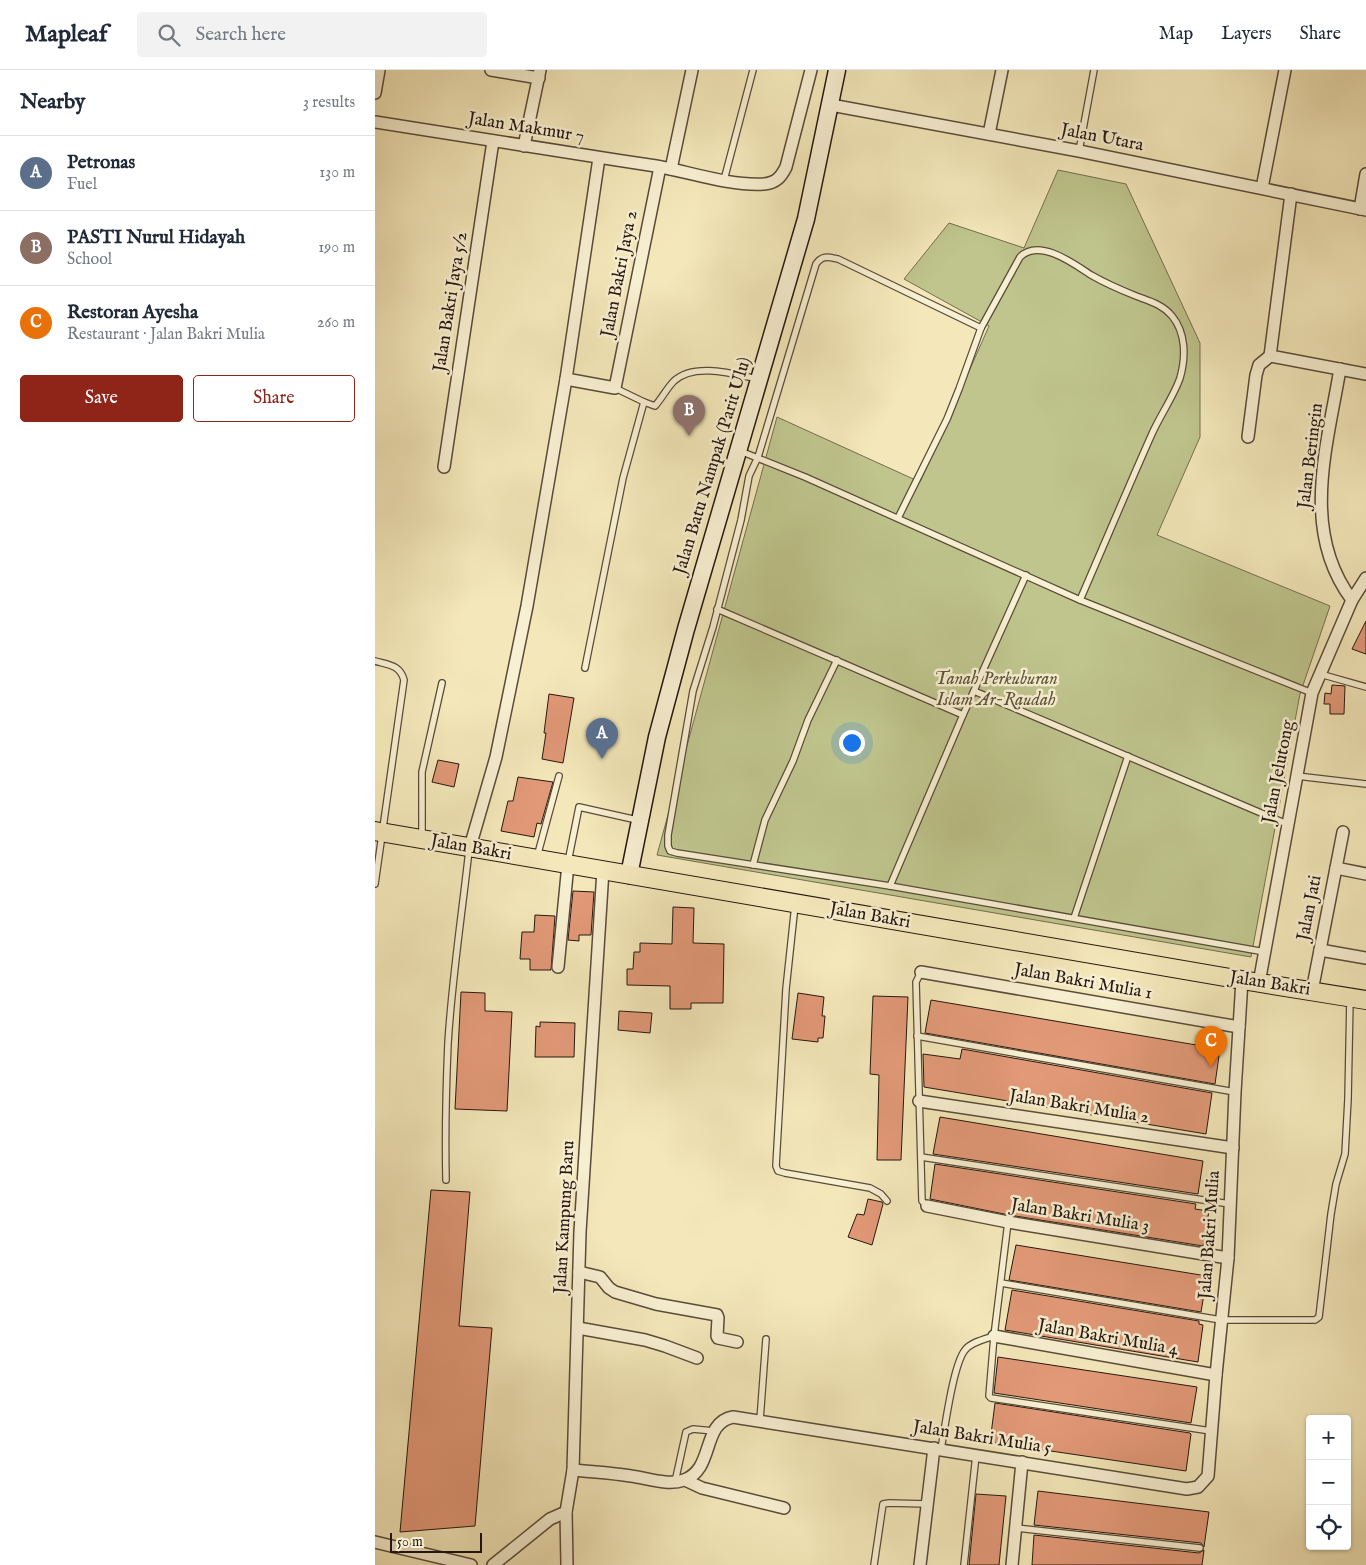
<!DOCTYPE html>
<html lang="en">
<head>
<meta charset="utf-8">
<style>
  body { margin:0; font-family:"IM FELL English",serif; background:#f2f2f3; color:#1f2937 }
  .controls { position:absolute; right:15px; bottom:15px; display:grid; overflow:hidden; border-radius:5px; box-shadow:0 1px 4px #0004 }
  .controls button { width:45px; height:45px; display:grid; place-items:center; padding:0; border:0; border-bottom:1px solid #e0e1e3; background:#fff; color:#1f2937; font:25px sans-serif }
  .scale { position:absolute; left:15px; bottom:12px; width:92px; box-sizing:border-box; padding-left:5px; border:2px solid #251710; border-top:0; font-size:14px; line-height:18px; white-space:nowrap; color:#251710; -webkit-text-stroke:4px #f8f0d2; paint-order:stroke }
  .you { position:absolute; left:476px; top:672px; width:18px; height:18px; margin:-12px; border:4px solid #fff; border-radius:50%; background:#1a73e8; box-shadow:0 0 0 8px #1a73e833 }
  .badge { display:grid; place-items:center; width:32px; height:32px; border-radius:50%; background:#8f2418; color:#fff; font-size:16px; font-weight:700 }
  .pin { position:absolute; translate:-50% -41px; filter:drop-shadow(0 1px 2px #0008) }
  .pin::after { content:''; position:absolute; top:26px; width:18px; height:15px; background:inherit; clip-path:polygon(0 0,100% 0,50% 100%) }
  .list { margin:0; padding:0; list-style:none }
  h2 { display:flex; justify-content:space-between; align-items:center; height:65px; margin:0; padding:0 20px; font-size:21px }
  h2 small { font-size:16px; font-weight:400; color:#747a83 }
  .list li { display:grid; grid-template-columns:32px 1fr auto; gap:15px; align-items:center; box-sizing:border-box; height:75px; padding:0 20px; border-top:1px solid #e0e1e3 }
  .list b { display:block; font-size:19px; white-space:nowrap }
  .list p { margin:0; font-size:16px; white-space:nowrap; color:#747a83 }
  .list em { font-size:16px; font-style:normal; color:#747a83 }
  .actions { display:flex; gap:10px; padding:15px 20px }
  .actions a { flex:1; padding:11px 0; border:1px solid #8f2418; border-radius:5px; text-align:center; font-size:18px; color:#8f2418 }
  .actions .main { background:#8f2418; color:#fff }
  .icon { flex:none; width:28px; height:28px; fill:none; stroke:currentColor; stroke-width:2; stroke-linecap:round; stroke-linejoin:round }
  .map { position:relative; flex:none; width:991px; height:1495px; overflow:hidden }
  header { display:flex; align-items:center; gap:30px; box-sizing:border-box; height:70px; padding:0 25px; background:#fff; border-bottom:1px solid #e0e1e3 }
  header strong { font-size:24px }
  nav { display:flex; gap:28px; margin-inline-start:auto; font-size:18px }
  .search { width:350px; height:45px; background:#f2f2f3; display:flex; align-items:center; gap:12px; box-sizing:border-box; padding:0 18px; border-radius:5px; color:#747a83; font-size:19px }
  main { display:flex }
  aside { flex:1; background:#fff }
  .map>svg:first-child { display:block }
  .green { fill:#bfc58d; stroke:#726e4e }
  .building { fill:#e29978; stroke:#251710 }
  .lines { fill:none; stroke-linecap:round; stroke-linejoin:round }
  .lane-casing { stroke:#594b3a; stroke-width:8 }
  .street-casing { stroke:#594b3a; stroke-width:14 }
  .secondary-casing { stroke:#251710; stroke-width:19 }
  .primary-casing { stroke:#251710; stroke-width:20 }
  .lane { stroke:#f8f0d2; stroke-width:5.5 }
  .street { stroke:#f8f0d2; stroke-width:11 }
  .secondary { stroke:#f8f0d2; stroke-width:16 }
  .primary { stroke:#f4e8ba; stroke-width:18 }
  .labels { text-anchor:middle; dominant-baseline:central; stroke-width:5; stroke-linejoin:round; paint-order:stroke }
  .street-label { font-size:18px; fill:#251710; stroke:#f8f0d2 }
  .park-label { font-size:18px; font-style:italic; fill:#5b543c; stroke:#f8f0d2 }
</style>
</head>
<body>
<header>
<strong>Mapleaf</strong>
<div class="search"><svg class="icon" aria-label="search" viewBox="0 0 24 24"><circle cx="10" cy="10" r="6"/><path d="M15 15l6 6"/></svg>Search here</div>
<nav><a>Map</a><a>Layers</a><a>Share</a></nav>
</header>
<main>
<aside>
<h2>Nearby<small>3 results</small></h2>
<ul class="list">
<li><span class="badge" style="background:#5c6f8a">A</span><div><b>Petronas</b><p>Fuel</p></div><em>130 m</em></li>
<li><span class="badge" style="background:#8d6e63">B</span><div><b>PASTI Nurul Hidayah</b><p>School</p></div><em>190 m</em></li>
<li><span class="badge" style="background:#e8710a">C</span><div><b>Restoran Ayesha</b><p>Restaurant · Jalan Bakri Mulia</p></div><em>260 m</em></li>
</ul>
<div class="actions"><a class="main">Save</a><a>Share</a></div>
</aside>
<div class="map">
<svg width="991" height="1495" viewBox="0 0 991 1495">
  <rect width="100%" height="100%" fill="#f4e8ba"/>
  <filter id="stains"><feTurbulence type="fractalNoise" baseFrequency=".004" numOctaves="4"/><feColorMatrix values="0 0 0 0 .2 0 0 0 0 .09 0 0 0 0 .02 0 0 0 .5 -.17"/></filter>
  <radialGradient id="worn" r=".72"><stop offset=".6" stop-color="#630" stop-opacity="0"/><stop offset="1" stop-color="#630" stop-opacity=".3"/></radialGradient>
  <path class="green" d="M683,100L751,114L825,273V367L782,465L955,536L925,624L876,887L282,785L402,347L545,412L614,256L529,209L574,153L649,178Z"/>
  <g class="building">
    <path d="M991,551V584L977,579Z"/>
    <path d="M957,615L970,616L969,644H955V634H949L950,623L956,624Z"/>
    <path d="M174,624L199,628L188,693L167,689L171,663H169Z"/>
    <path d="M63,690L84,694L79,717L57,712Z"/>
    <path d="M143,707L178,712L166,754L162,753L159,767L126,761L133,731H138Z"/>
    <path d="M198,821L219,822L216,865H204V871L193,870Z"/>
    <path d="M298,837L319,838L318,873L349,874L348,933H316V939H295V916L252,915V899H258L259,882H265V873L297,874Z"/>
    <path d="M160,845L180,846L176,900H155V889H145L147,862H159Z"/>
    <path d="M86,922L110,923V941L137,942L132,1041L80,1039Z"/>
    <path d="M423,923L449,927L447,946H450L448,968H443V972L417,969Z"/>
    <path d="M498,926L533,927L526,1090H502L504,1005L495,1004Z"/>
    <path d="M556,930L845,979L840,1014L550,963Z"/>
    <path d="M244,941L277,943L275,963L243,960Z"/>
    <path d="M165,952L200,953L199,987H160L161,956L165,957Z"/>
    <path d="M587,979L837,1023L831,1064L549,1017L548,984L585,989Z"/>
    <path d="M565,1047L828,1091L823,1124L558,1084Z"/>
    <path d="M560,1094L821,1134L820,1139L834,1141L828,1176L634,1145L555,1129Z"/>
    <path d="M56,1120L95,1122L84,1256L117,1258L100,1456L25,1462Z"/>
    <path d="M493,1129L507,1132L508,1134L497,1175L473,1167L482,1144L489,1145Z"/>
    <path d="M641,1175L832,1206L826,1242L634,1210Z"/>
    <path d="M637,1220L824,1251V1254L828,1255L823,1292L630,1260Z"/>
    <path d="M623,1287L822,1317L816,1353L619,1323Z"/>
    <path d="M620,1333L815,1363L816,1364L811,1401L615,1372Z"/>
    <path d="M663,1421L834,1442L829,1477L826,1473L659,1455Z"/>
    <path d="M601,1424L631,1426L624,1495H594Z"/>
    <path d="M659,1465L824,1483L829,1480L827,1495H657Z"/>
  </g>
  <g class="lines">
    <defs>
      <g id="lane">
        <path d="M704,81L719,0"/>
        <path d="M349,110L378,0"/>
        <path d="M606,258L463,189C453,187 447,185 441,194L383,387L374,406L366,450L338,557L318,621L293,765V776L295,781L302,783L515,816L890,882"/>
        <path d="M269,332L280,336C287,328 292,318 299,311C319,292 359,304 383,309"/>
        <path d="M365,381L430,407L705,530L937,623"/>
        <path d="M523,448L572,349L584,319L606,258L645,187C664,168 698,193 716,205C730,213 746,220 761,226C774,231 787,234 797,246C811,263 811,287 805,308C799,326 784,347 776,366C752,420 729,475 705,530"/>
        <path d="M342,539L588,645"/>
        <path d="M0,591C14,595 25,595 29,610L0,814"/>
        <path d="M210,598L248,408L269,332L240,318"/>
        <path d="M945,604L991,617"/>
        <path d="M599,621L912,754"/>
        <path d="M922,706L991,714"/>
        <path d="M47,767V702L67,613"/>
        <path d="M162,787L184,706"/>
        <path d="M193,792L204,737L262,750"/>
        <path d="M378,795L390,750L418,691L433,650L462,590"/>
        <path d="M515,816L588,645L651,505"/>
        <path d="M420,835L411,919L401,1096L403,1101L410,1103L495,1118L506,1124L512,1131"/>
        <path d="M699,848L753,686"/>
        <path d="M546,902L541,912L547,1131L552,1136"/>
        <path d="M542,966L860,1022"/>
        <path d="M546,1087L855,1134"/>
        <path d="M71,1110C70,1064 71,1019 73,973C77,908 87,844 94,780"/>
        <path d="M633,1152L619,1266L614,1326L616,1328L836,1361"/>
        <path d="M626,1213L846,1250H940L944,1247L956,1144L961,1114L970,1084L973,1029L975,929"/>
        <path d="M385,1350L391,1269"/>
        <path d="M566,1379C570,1358 578,1295 590,1280C596,1272 610,1269 619,1266"/>
        <path d="M300,1412L311,1362L318,1359L339,1361"/>
        <path d="M641,1458L825,1478"/>
        <path d="M499,1495L508,1434L514,1433L553,1434"/>
        <path d="M589,1495L601,1385"/>
      </g>
      <g id="street">
        <path d="M116,0L164,8"/>
        <path d="M0,23L4,0"/>
        <path d="M456,35L704,81L991,140"/>
        <path d="M0,52C93,67 187,82 281,96C315,102 354,116 389,114C401,113 406,107 411,97L436,0"/>
        <path d="M614,64L627,0"/>
        <path d="M149,76L165,0"/>
        <path d="M296,99L317,0"/>
        <path d="M887,118L910,0"/>
        <path d="M985,139L991,104"/>
        <path d="M895,286L916,124"/>
        <path d="M895,286L991,304"/>
        <path d="M965,299C952,377 925,461 977,530"/>
        <path d="M191,309L240,318L285,97"/>
        <path d="M873,367L881,305L884,295L895,286"/>
        <path d="M69,397L118,71"/>
        <path d="M95,777L121,687L152,536L191,309L224,88"/>
        <path d="M961,798L991,804"/>
        <path d="M945,880L991,888"/>
        <path d="M183,897L193,794"/>
        <path d="M546,902L864,957"/>
        <path d="M884,913L937,623L977,530L991,508"/>
        <path d="M937,921L968,762"/>
        <path d="M544,1031L858,1078"/>
        <path d="M552,1136L633,1152L853,1188"/>
        <path d="M204,1202L225,1207L234,1218L240,1222L281,1234L342,1245L343,1248L342,1266L343,1268L362,1272"/>
        <path d="M203,1258L270,1270L290,1276L322,1288"/>
        <path d="M619,1266L841,1305"/>
        <path d="M198,1400C217,1402 237,1403 256,1406C272,1408 293,1416 309,1410C340,1399 326,1353 358,1347L812,1419L823,1417L833,1406L841,1305L853,1188L860,1022L867,910"/>
        <path d="M310,1410L327,1418L409,1438"/>
        <path d="M0,1472L96,1495"/>
        <path d="M118,1495L175,1449L191,1442"/>
        <path d="M192,1495L191,1442L198,1400L205,1162L228,800"/>
        <path d="M545,1495L559,1378"/>
        <path d="M637,1495L647,1392"/>
      </g>
      <path id="secondary" d="M254,805L282,667L311,559L431,149L462,0"/>
      <path id="primary" d="M0,761L867,910L991,930"/>
    </defs>
    <use href="#lane" class="lane-casing"/>
    <use href="#street" class="street-casing"/>
    <use href="#secondary" class="secondary-casing"/>
    <use href="#primary" class="primary-casing"/>
    <use href="#lane" class="lane"/>
    <use href="#street" class="street"/>
    <use href="#secondary" class="secondary"/>
    <use href="#primary" class="primary"/>
  </g>
  <g class="labels">
    <g class="street-label">
      <text transform="translate(151 58) rotate(9)">Jalan Makmur 7</text>
      <text transform="translate(727 68) rotate(11)">Jalan Utara</text>
      <text transform="translate(245 204) rotate(-79)">Jalan Bakri Jaya 2</text>
      <text transform="translate(76 232) rotate(-81)">Jalan Bakri Jaya 5/2</text>
      <text transform="translate(936 386) rotate(-83)">Jalan Beringin</text>
      <text transform="translate(338 396) rotate(-73)">Jalan Batu Nampak (Parit Ulu)</text>
      <text transform="translate(904 702) rotate(-79)">Jalan Jelutong</text>
      <text transform="translate(96 778) rotate(10)">Jalan Bakri</text>
      <text transform="translate(935 838) rotate(-79)">Jalan Jati</text>
      <text transform="translate(495 846) rotate(10)">Jalan Bakri</text>
      <text transform="translate(708 912) rotate(10)">Jalan Bakri Mulia 1</text>
      <text transform="translate(895 914) rotate(9)">Jalan Bakri</text>
      <text transform="translate(704 1037) rotate(9)">Jalan Bakri Mulia 2</text>
      <text transform="translate(705 1146) rotate(9)">Jalan Bakri Mulia 3</text>
      <text transform="translate(190 1147) rotate(-87)">Jalan Kampung Baru</text>
      <text transform="translate(835 1165) rotate(-86)">Jalan Bakri Mulia</text>
      <text transform="translate(733 1268) rotate(10)">Jalan Bakri Mulia 4</text>
      <text transform="translate(607 1368) rotate(9)">Jalan Bakri Mulia 5</text>
    </g>
    <g class="park-label">
      <text x="621" y="609">Tanah Perkuburan<tspan x="621" dy="21">Islam Ar-Raudah</tspan></text>
    </g>
  </g>
  <rect width="100%" height="100%" filter="url(#stains)"/>
  <rect width="100%" height="100%" fill="url(#worn)"/>
</svg>
<div class="controls">
<button>+</button>
<button>−</button>
<button><svg class="icon" aria-label="locate" viewBox="0 0 24 24"><circle cx="12" cy="12" r="6"/><path d="M12 2v4M12 18v4M2 12h4M18 12h4"/></svg></button>
</div>
<div class="scale">50 m</div>
<div class="you"></div>
<div class="pin badge" style="left:227px;top:689px;background:#5c6f8a">A</div>
<div class="pin badge" style="left:314px;top:366px;background:#8d6e63">B</div>
<div class="pin badge" style="left:836px;top:997px;background:#e8710a">C</div>
</div>
</main>
</body>
</html>
